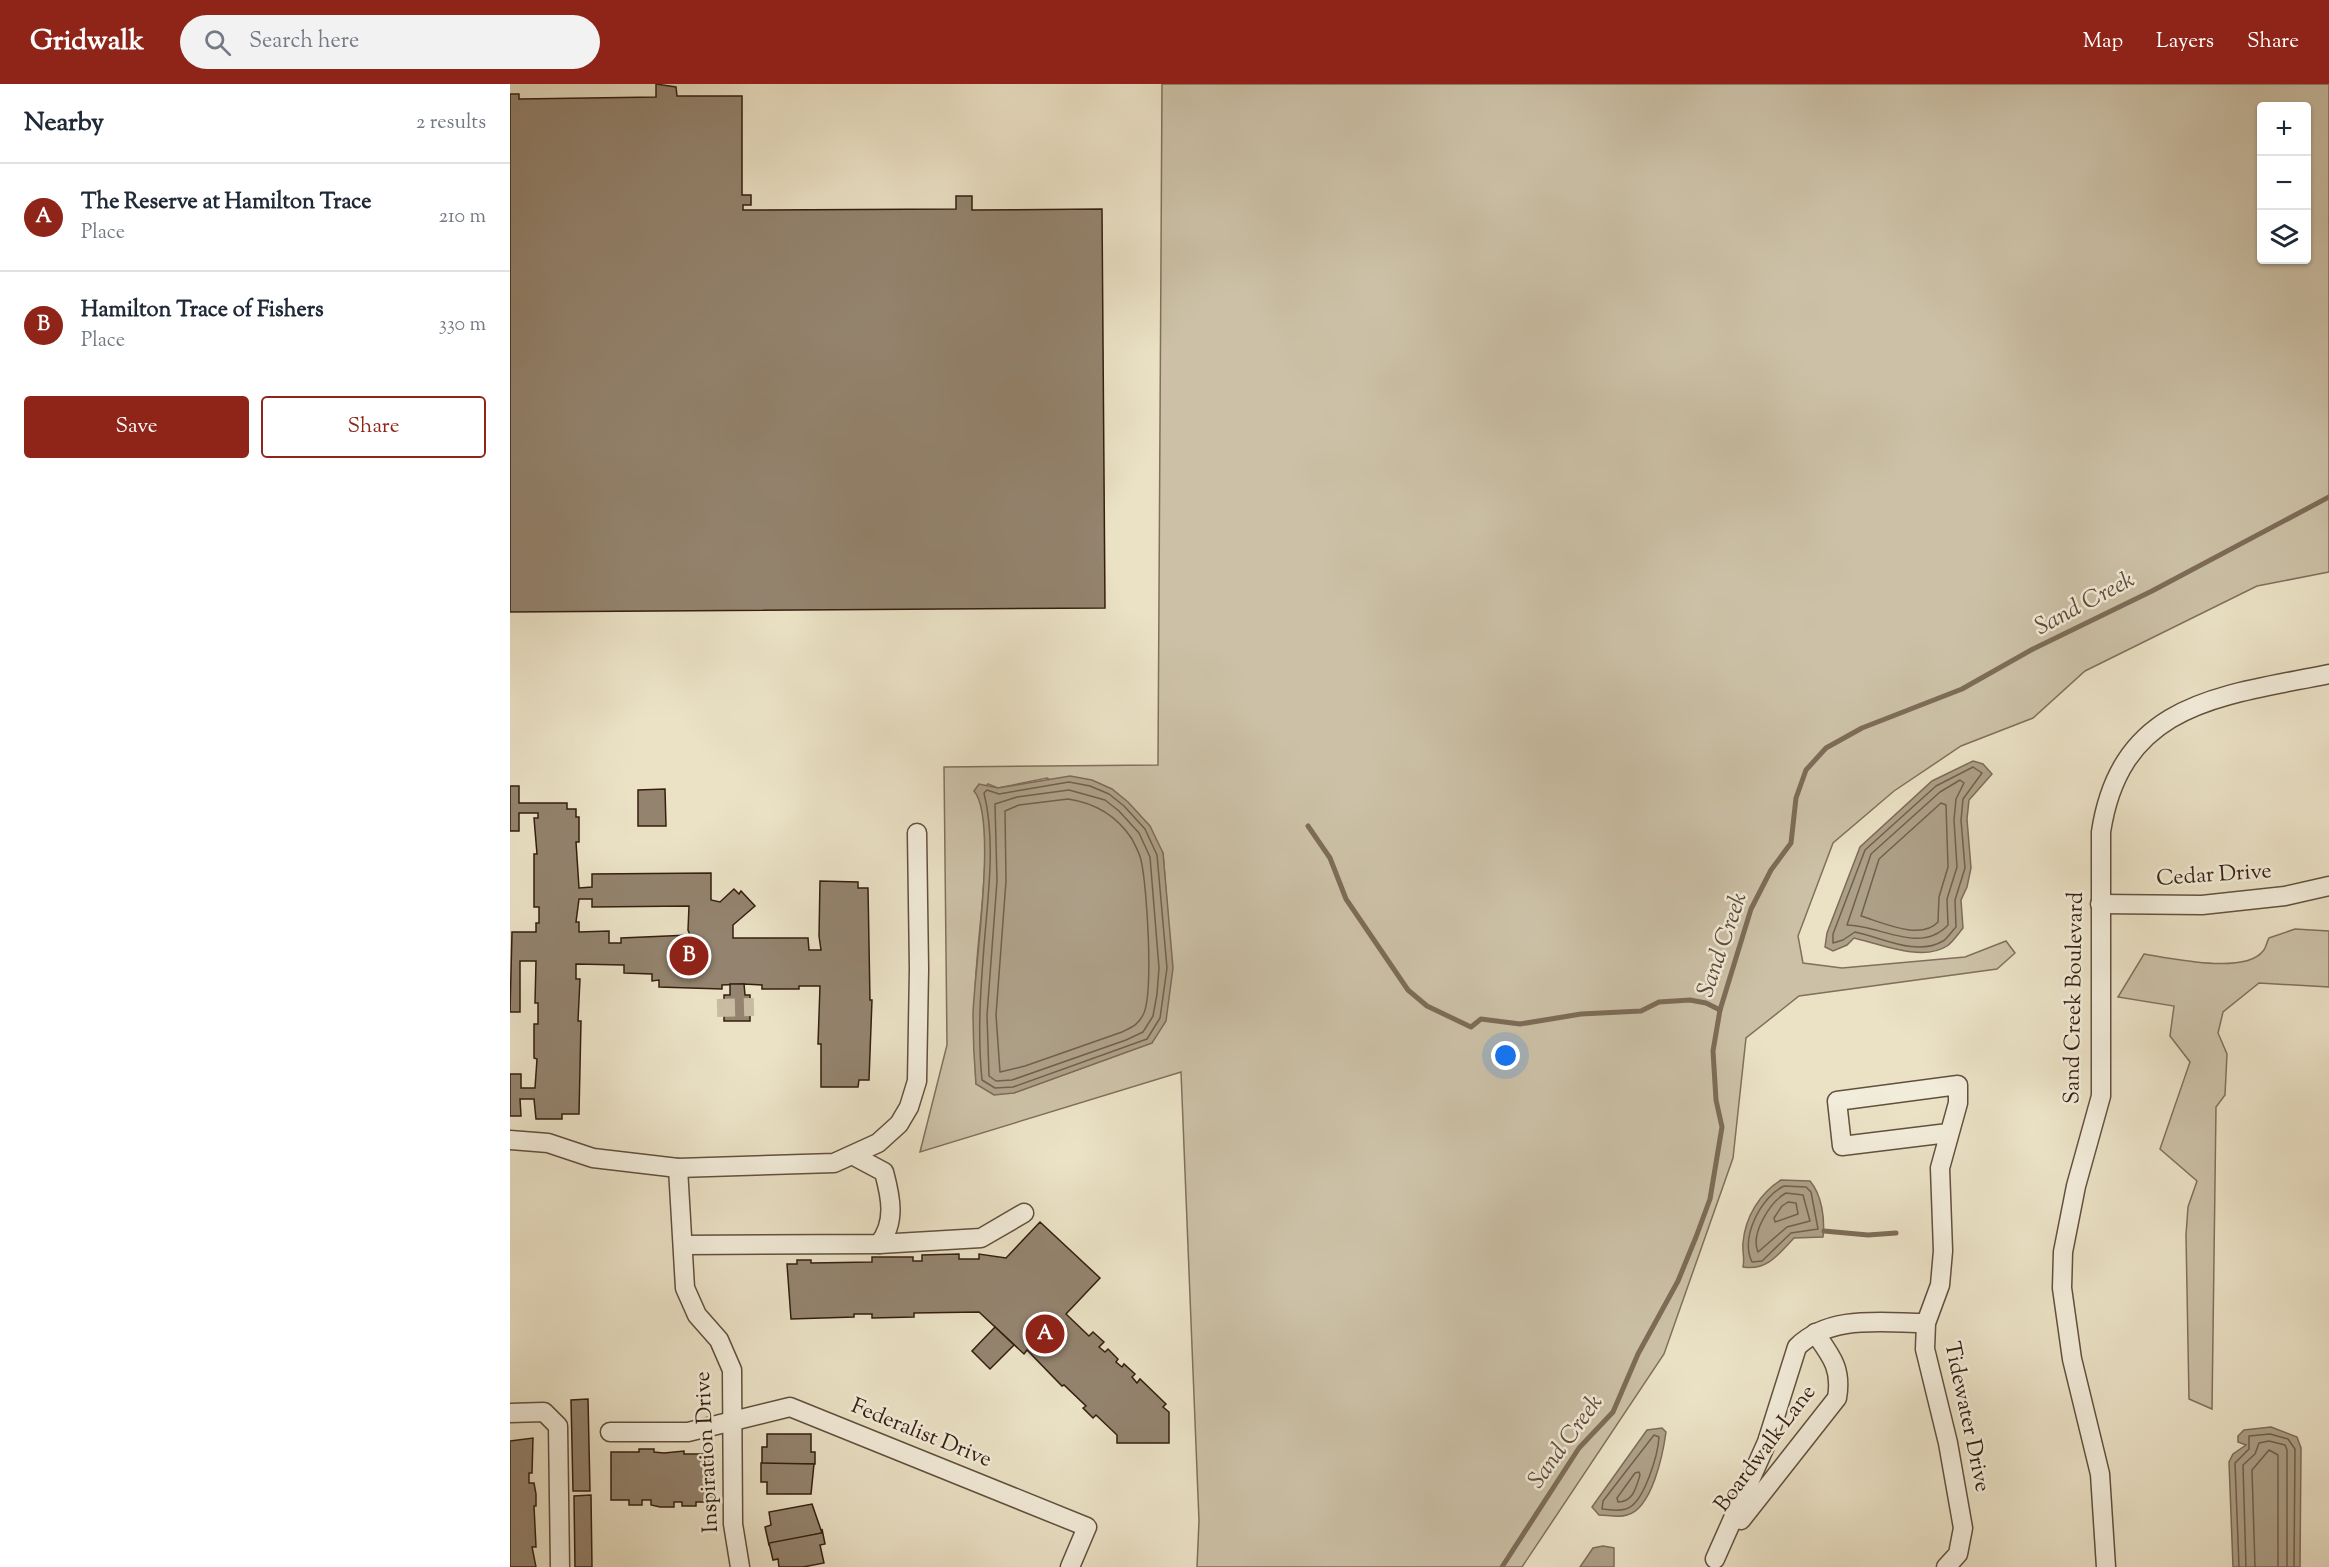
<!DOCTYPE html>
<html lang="en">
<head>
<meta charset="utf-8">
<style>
  body { margin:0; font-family:"Sorts Mill Goudy",serif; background:#f2f2f3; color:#1f2937 }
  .controls { position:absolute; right:18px; top:18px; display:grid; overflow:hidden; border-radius:6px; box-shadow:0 2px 4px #0004 }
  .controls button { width:54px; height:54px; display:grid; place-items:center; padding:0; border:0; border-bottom:2px solid #e0e1e3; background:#fff; color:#1f2937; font:30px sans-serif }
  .you { position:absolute; left:996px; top:972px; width:21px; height:21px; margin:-15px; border:4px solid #fff; border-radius:50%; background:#1a73e8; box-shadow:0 0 0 9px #1a73e833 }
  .badge { display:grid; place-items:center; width:39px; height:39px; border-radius:50%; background:#8f2418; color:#fff; font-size:20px; font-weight:700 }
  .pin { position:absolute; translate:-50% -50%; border:3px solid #fff; box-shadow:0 2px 6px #0006 }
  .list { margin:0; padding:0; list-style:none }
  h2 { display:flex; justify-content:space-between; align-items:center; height:78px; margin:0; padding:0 24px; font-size:26px }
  h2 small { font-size:20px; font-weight:400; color:#747a83 }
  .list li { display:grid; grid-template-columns:39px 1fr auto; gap:18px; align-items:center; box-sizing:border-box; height:108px; padding:0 24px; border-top:2px solid #e0e1e3 }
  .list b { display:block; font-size:22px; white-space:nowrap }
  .list p { margin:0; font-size:20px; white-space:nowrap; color:#747a83 }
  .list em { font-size:20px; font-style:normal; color:#747a83 }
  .actions { display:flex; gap:12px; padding:18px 24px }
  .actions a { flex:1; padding:14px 0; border:2px solid #8f2418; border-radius:6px; text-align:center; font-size:21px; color:#8f2418 }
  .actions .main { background:#8f2418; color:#fff }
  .icon { flex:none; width:33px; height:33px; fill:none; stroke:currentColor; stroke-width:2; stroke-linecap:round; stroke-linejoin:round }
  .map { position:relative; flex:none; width:1819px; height:1483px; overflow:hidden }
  header { display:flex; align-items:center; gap:36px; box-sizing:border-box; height:84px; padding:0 30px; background:#8f2418; color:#fff }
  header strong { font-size:28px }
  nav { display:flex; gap:33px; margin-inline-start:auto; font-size:21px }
  .search { width:420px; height:54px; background:#f2f2f3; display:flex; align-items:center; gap:15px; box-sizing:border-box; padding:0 21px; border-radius:33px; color:#747a83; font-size:22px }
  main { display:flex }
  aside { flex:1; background:#fff }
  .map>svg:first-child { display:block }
  .green { fill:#ccc1a7; stroke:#80705c; stroke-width:1.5; fill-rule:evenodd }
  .water { fill:#ada088; stroke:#7d6c58; stroke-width:1.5 }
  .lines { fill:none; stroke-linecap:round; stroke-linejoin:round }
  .shore { stroke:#71604c; stroke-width:1.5 }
  .stream { stroke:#7d6c58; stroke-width:5 }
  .building { fill:#94846f; stroke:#351f10; stroke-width:1.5; fill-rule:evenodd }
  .minor-tunnel { stroke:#c7bba2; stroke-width:18; stroke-dasharray:18 9; stroke-linecap:butt }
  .minor-casing { stroke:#62503e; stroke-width:21 }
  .minor { stroke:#f2ecda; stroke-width:18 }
  .labels { text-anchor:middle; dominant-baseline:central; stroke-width:5; stroke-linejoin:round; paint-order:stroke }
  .street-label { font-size:22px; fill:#351f10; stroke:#f2ecda }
  .water-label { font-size:24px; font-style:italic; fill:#5f4c3a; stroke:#f2ecda }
</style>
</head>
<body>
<header>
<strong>Gridwalk</strong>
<div class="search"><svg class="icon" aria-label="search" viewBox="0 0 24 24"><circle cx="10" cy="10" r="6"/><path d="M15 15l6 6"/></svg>Search here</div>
<nav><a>Map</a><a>Layers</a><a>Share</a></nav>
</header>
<main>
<aside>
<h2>Nearby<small>2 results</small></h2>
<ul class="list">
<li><span class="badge">A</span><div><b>The Reserve at Hamilton Trace</b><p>Place</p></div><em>210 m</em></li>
<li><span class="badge">B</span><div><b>Hamilton Trace of Fishers</b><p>Place</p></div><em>330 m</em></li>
</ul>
<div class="actions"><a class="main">Save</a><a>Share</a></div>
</aside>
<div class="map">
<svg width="1819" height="1483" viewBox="0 0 1819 1483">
  <rect width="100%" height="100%" fill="#ebe2c6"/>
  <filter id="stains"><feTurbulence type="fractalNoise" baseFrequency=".00333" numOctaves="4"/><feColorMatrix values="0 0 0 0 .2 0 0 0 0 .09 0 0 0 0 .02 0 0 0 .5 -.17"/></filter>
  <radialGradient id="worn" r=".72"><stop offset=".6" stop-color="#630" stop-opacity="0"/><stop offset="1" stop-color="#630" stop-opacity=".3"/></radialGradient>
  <g class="green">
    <path d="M652,0H1819V488L1747,502L1575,587L1523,634L1451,662L1384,707L1323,759L1288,852L1293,879L1332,884L1455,873L1496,857L1505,869L1487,885L1289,912L1236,954L1223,1074L1154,1270L1012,1483H687L689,1437L671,988L410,1068L437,961L434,683L648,681ZM1752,22H1796V176H1752ZM537,694L653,769L658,833L642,959L504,1009L466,1000C464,958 463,918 467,876C470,833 483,750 468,711L478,700L488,704Z"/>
    <path d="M1785,845L1819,847V903L1749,899L1713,928L1708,949L1717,970L1715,1011L1706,1023L1702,1325L1679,1315L1676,1151L1678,1123L1687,1097L1650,1065L1680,978L1660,952L1664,922L1608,913L1634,870C1659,874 1735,891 1753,867C1756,864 1757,857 1759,854Z"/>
  </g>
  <g class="water">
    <path d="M1463,677L1473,680L1482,690L1459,716L1457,735L1461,784L1457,803L1451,816L1453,844C1448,850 1443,858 1437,862C1413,878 1369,860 1344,854L1337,861L1323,867L1315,863L1317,849L1350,763L1422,697Z"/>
    <path d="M560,692L582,696L602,705L618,718L640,742L653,769L663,884L656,937L642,959L504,1009L484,1011L466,1000C464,977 463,953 463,930C464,888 488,734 464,707L469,700L488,704Z"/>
    <path d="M1271,1096L1300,1097C1312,1111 1315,1135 1313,1153L1284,1154C1269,1170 1257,1187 1233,1183C1235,1174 1232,1167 1233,1159C1235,1133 1250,1109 1271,1096Z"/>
    <path d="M1761,1343L1787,1353L1791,1364L1790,1483H1723L1719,1378L1723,1370L1736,1361L1728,1358V1352L1734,1346Z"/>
    <path d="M1152,1344L1156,1348C1153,1370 1142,1425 1117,1431C1109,1434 1097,1431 1089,1431L1082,1423L1137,1346Z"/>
    <path d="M1093,1462L1104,1464V1483H1070L1083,1464Z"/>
  </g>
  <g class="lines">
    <g class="shore">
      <path d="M1463,683L1472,689L1453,715L1451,736L1455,784L1445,816L1446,843C1442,847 1437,855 1433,857C1406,873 1371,853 1345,848L1333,856L1323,859V850L1355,766L1426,702Z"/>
      <path d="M1450,696L1454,699L1446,715L1444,736L1447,783L1437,815L1438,841C1410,871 1370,841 1337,841L1361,770L1430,708Z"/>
      <path d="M559,698L580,702L599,710L614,722L635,745L647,771L657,884L650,934L637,955L503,1003L485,1004L472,996C467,947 471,899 475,850C479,804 485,754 474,709L477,706L489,710Z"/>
      <path d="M559,706L595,716L609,727L629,749L640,773L649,884L647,910L643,932L633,948L616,956L502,996L486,997L479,992L477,931L487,797L485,720L507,713Z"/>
      <path d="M558,715C585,719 607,732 622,755C625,761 630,770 631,776C637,801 644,911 633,931C628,941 622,943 612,948L515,982L490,988L486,931L496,797L495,727L509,721Z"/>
      <path d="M1431,719L1436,721L1438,783L1429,813L1428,838C1411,857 1371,838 1351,832L1369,775Z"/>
      <path d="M1274,1102L1296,1103L1301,1108L1308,1145L1281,1149L1252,1177L1242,1178C1230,1153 1251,1113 1274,1102Z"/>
      <path d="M1276,1109L1293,1111L1300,1137L1277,1143L1248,1168C1240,1150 1260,1118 1276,1109Z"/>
      <path d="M1278,1118L1286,1119L1288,1130L1265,1138L1264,1134L1272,1122Z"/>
      <path d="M1144,1351L1149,1353C1148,1370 1134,1420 1116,1425C1109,1427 1099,1426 1092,1425L1093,1417Z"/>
      <path d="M1125,1389L1129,1388L1130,1391C1126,1404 1123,1418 1108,1418L1107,1414Z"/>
      <path d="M1729,1483L1725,1379L1739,1365V1352L1760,1350L1778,1355L1785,1365L1784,1483"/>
      <path d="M1736,1483L1733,1381L1745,1370L1749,1359L1759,1357L1775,1361L1777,1366V1483"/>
      <path d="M1745,1483L1742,1386L1759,1366L1768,1371V1483"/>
    </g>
    <g class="stream">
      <path d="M798,742L820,774L836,815L898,906L917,922L961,943L971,935L1010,940L1071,930L1131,927L1149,918L1180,916L1196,919L1210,926"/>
      <path d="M1314,1147L1358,1151L1386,1149"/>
      <path d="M992,1483L1069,1364L1103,1328L1128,1270L1168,1197L1186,1153L1200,1115L1212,1043L1206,1016L1203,967L1210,926L1241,825L1261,786L1281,759L1286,714L1296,686L1316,664L1352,644L1452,605L1523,565L1642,507L1819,413"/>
    </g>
  </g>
  <g class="building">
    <path d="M146,0L166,3L167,12H232V111H241V121H233V126L446,125V112H462V126L592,125L595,524L0,528V10H9V15L146,13Z"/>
    <path d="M0,702H9V719H57V725H66V733H69V758H66L69,804L82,803V790L201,789V816L210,818L224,805L229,810L231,807L245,822L223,841V854H298L299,866H311L309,852L310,797L348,798V804H358L360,916H362L359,996H349L348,1003H311V960H308L310,902H289V905H252V901L234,900L212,901V905L149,903V896L142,897V890L114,889V881L66,880V895H70L68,937H71L69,1030H52V1035H26L24,1015H10L11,1032H0V990H11V1004H25L27,975L24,974V940H28V919H25L26,877H10V928H0L2,848H26V839H29V823H24V770H27L24,734H28V729H9V747H0ZM69,815H82V823L179,822L178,846L180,851L111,854V859H99V847L69,848V838H66Z"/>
    <path d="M155,705L156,742H128V706Z"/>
    <path d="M220,900H234L235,911H240V937H214V911H220Z"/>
    <path d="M530,1138L590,1194L556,1230L579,1252L583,1248L594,1258L589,1263L595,1268L598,1265L608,1275L606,1278L612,1283L614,1280L625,1290L622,1293L627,1299L630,1295L656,1320L653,1323L659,1328V1359H607V1351L586,1331L583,1334L573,1324L576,1322L554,1301L552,1302L517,1266L514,1270L469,1228L404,1229V1233L362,1234V1230H344V1233L281,1235L277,1180H287V1176H301V1179L362,1178V1173H403V1177H412V1171L449,1170V1175H469V1170L496,1174Z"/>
    <path d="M485,1243L504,1261L480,1285L462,1267Z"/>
    <path d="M78,1315L80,1407H63L61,1316Z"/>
    <path d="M257,1350H301V1368H305V1380H252V1363H257Z"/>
    <path d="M23,1354L22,1389H19V1399H24L26,1410V1422H24L26,1463H22L26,1483H0V1357Z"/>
    <path d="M129,1365H144V1368L154,1369L174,1367V1370H203V1418H186V1422H172V1418H164V1423H150L141,1421V1416H132V1421H119V1416H101V1368H129Z"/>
    <path d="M251,1379L304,1380L301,1410H257V1398H251Z"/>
    <path d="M81,1411L82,1483H65L64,1412Z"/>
    <path d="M302,1420L312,1449L259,1461L255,1443L261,1441L259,1428Z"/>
    <path d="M312,1445L315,1460L310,1461L314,1479L293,1483H269L268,1475L263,1476L259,1459L312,1449Z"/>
  </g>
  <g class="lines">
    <path class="minor-tunnel" d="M207,924L244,923"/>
    <defs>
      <g id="minor">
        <path d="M1590,820L1692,821L1775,812L1819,802"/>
        <path d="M0,1056L38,1059L83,1074L168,1084L324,1079L368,1059L389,1040L399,1023L407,997L409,885L407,749"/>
        <path d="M168,1084L175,1204L187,1231L209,1256L222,1286L223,1440L230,1483"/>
        <path d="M369,1160L471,1154L514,1129"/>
        <path d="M173,1161L369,1160C386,1138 381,1114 374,1088L344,1072"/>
        <path d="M0,1329L34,1328L48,1342L50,1483"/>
        <path d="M100,1348H178L280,1323L577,1443L560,1483"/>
        <path d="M1231,1436L1327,1314C1332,1285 1322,1273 1305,1249"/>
        <path d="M1205,1475L1257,1358L1287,1263C1320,1230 1373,1239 1416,1239"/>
        <path d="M1436,1483L1448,1470L1453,1444L1438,1359L1415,1265L1416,1239L1430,1201L1433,1167L1430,1084L1448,1019V1001L1327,1017L1332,1062L1438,1049"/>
        <path d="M1596,1483L1590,1390L1562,1275L1552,1204L1553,1168L1566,1102L1591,1012V748C1611,617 1712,612 1819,590"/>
      </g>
    </defs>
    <use href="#minor" class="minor-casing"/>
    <use href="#minor" class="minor"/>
  </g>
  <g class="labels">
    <g class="street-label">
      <text transform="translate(1704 792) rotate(-4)">Cedar Drive</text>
      <text transform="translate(1565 914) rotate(-89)">Sand Creek Boulevard</text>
      <text transform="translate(1456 1333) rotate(78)">Tidewater Drive</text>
      <text transform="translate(411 1350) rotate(22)">Federalist Drive</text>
      <text transform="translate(1256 1365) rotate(-53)">Boardwalk Lane</text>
      <text transform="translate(198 1368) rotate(-93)">Inspiration Drive</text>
    </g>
    <g class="water-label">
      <text transform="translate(1575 520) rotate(-28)">Sand Creek</text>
      <text transform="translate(1213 861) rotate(-71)">Sand Creek</text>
      <text transform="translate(1056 1358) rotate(-54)">Sand Creek</text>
    </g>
  </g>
  <rect width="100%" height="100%" filter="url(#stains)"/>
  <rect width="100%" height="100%" fill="url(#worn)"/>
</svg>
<div class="controls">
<button>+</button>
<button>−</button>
<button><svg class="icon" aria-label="layers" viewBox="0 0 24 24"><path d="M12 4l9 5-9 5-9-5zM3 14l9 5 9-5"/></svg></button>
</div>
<div class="you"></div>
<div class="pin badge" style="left:535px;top:1250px">A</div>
<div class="pin badge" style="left:179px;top:872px">B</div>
</div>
</main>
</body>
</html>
